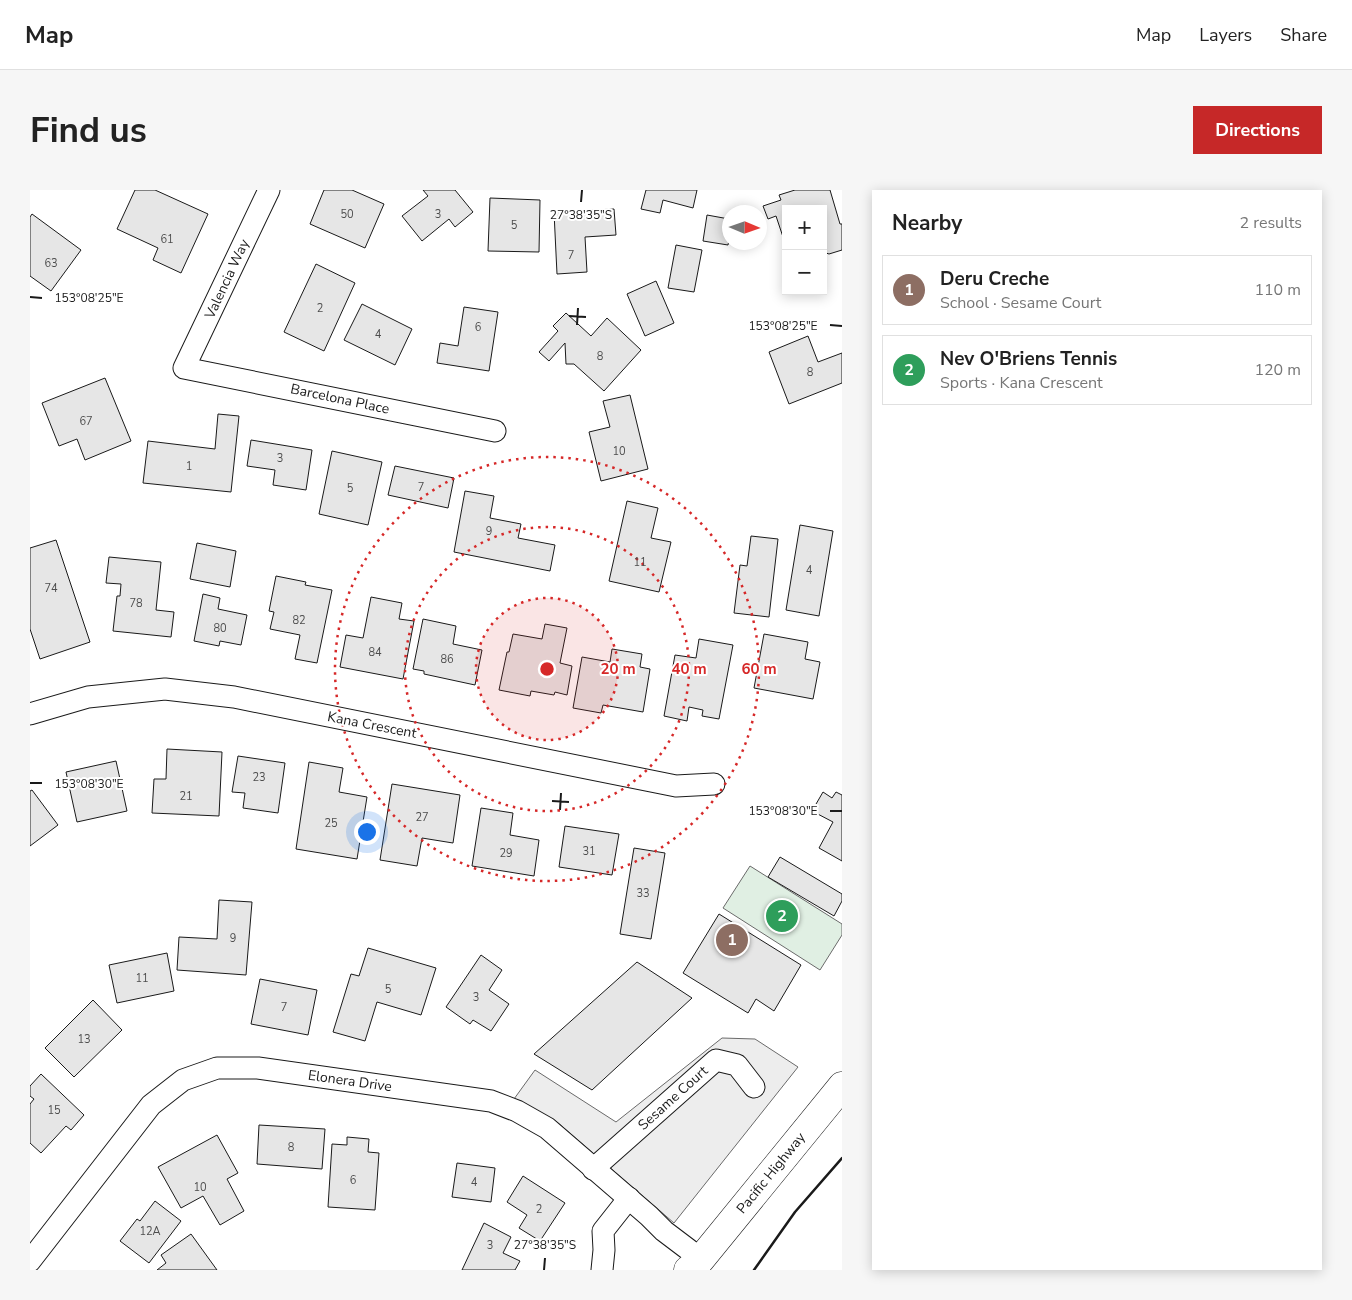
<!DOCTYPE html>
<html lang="en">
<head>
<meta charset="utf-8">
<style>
  body { margin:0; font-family:"Nunito Sans",sans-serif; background:#f6f6f6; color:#222 }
  .controls { position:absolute; right:15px; top:15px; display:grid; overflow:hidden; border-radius:0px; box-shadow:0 2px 12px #0003 }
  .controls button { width:45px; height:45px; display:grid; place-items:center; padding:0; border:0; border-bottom:1px solid #e0e0e0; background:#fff; color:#222; font:25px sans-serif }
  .compass { position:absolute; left:692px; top:15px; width:45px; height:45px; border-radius:50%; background:#fff; box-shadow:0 2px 12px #0003; rotate:92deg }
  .you { position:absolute; left:336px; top:641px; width:18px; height:18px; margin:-12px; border:4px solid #fff; border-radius:50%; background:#1a73e8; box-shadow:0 0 0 8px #1a73e833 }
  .badge { display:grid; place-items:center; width:32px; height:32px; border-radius:50%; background:#c62828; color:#fff; font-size:16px; font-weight:700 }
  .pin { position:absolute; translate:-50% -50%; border:2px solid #fff; box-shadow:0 1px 5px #0006 }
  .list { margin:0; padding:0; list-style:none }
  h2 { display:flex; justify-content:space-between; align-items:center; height:65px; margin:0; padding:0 20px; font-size:21px }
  h2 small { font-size:16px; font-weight:400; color:#767676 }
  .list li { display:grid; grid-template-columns:32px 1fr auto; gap:15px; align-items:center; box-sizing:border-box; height:70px; margin:0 10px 10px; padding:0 10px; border:1px solid #e0e0e0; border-radius:0px }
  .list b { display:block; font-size:19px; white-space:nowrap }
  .list p { margin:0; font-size:16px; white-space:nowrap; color:#767676 }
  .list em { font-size:16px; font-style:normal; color:#767676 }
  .map { position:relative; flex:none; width:812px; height:1080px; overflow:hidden; border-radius:0px }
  header { display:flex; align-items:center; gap:30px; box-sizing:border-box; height:70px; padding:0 25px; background:#fff; border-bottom:1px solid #e0e0e0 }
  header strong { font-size:24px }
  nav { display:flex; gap:28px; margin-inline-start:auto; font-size:18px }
  .intro { display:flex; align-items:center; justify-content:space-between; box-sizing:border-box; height:120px; padding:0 30px }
  h1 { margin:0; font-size:35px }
  .button { padding:12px 22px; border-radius:0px; background:#c62828; color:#fff; font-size:18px; font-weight:700 }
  main { display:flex; gap:30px; padding:0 30px }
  aside { flex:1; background:#fff; border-radius:0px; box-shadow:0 2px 12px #0003 }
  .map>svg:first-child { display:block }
  .green { fill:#e0efe3; stroke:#6a6a6a }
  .parking { fill:#ededed; stroke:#6a6a6a }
  .building { fill:#e6e6e6; stroke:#1a1a1a }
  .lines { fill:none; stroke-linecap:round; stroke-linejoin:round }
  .street-casing { stroke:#1a1a1a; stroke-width:23 }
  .secondary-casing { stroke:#1a1a1a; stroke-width:29 }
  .street { stroke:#fff; stroke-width:21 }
  .secondary { stroke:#fff; stroke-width:28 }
  .wall { stroke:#1a1a1a; stroke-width:2.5 }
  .ticks { fill:none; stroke:#1a1a1a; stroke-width:2 }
  .ring { fill:none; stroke:#d62828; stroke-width:2.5; stroke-dasharray:2.5 5 }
  .labels { text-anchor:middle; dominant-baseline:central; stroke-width:4; stroke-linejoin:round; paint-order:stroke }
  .number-label { font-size:11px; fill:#4d4d4d }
  .street-label { font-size:14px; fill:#1a1a1a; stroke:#fff }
  .ticks-label { font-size:12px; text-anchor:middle; fill:#1a1a1a; stroke:#fff; stroke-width:4; stroke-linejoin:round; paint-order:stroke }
  .centre { fill:#d62828; stroke:#fff; stroke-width:2.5 }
  .ring-label { font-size:15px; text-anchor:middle; font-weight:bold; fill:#d62828; stroke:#fff; stroke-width:4; stroke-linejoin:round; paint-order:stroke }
</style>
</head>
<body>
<header>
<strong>Map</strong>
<nav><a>Map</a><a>Layers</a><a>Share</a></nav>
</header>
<div class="intro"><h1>Find us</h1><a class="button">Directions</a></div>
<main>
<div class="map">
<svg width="812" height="1080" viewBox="0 0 812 1080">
  <rect width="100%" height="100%" fill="#fff"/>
  <path class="green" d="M720,676L812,734V745L790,780L693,718Z"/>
  <path class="parking" d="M692,848L725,849L768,877L644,1033L527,932L484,909L505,880L586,932Z"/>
  <g class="building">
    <path d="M105,0H125L178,24L151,83L123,70L128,58L87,39Z"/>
    <path d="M294,0H322L354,14L335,58L280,34Z"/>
    <path d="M393,0H425L443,22L425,37L419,29L392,51L372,26L398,6Z"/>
    <path d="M616,0H667L663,18L633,10L630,23L611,19Z"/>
    <path d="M765,0H800L810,34H812V60L799,64L793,62V19H756V56L746,26L738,29L733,16L751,10L749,5Z"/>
    <path d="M460,8L510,10L509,62L458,61Z"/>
    <path d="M584,19L586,45L555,47L557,82L527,84L524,22Z"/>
    <path d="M2,24L51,60L21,101L0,86V27Z"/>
    <path d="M677,25L699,29V50L698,55L673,51Z"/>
    <path d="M646,55L672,60L664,102L638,98Z"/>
    <path d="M286,74L325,93L294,161L254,142Z"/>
    <path d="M626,91L644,133L615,146L597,104Z"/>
    <path d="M332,114L382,139L365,175L314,150Z"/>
    <path d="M434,117L468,122L459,181L407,173L410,153L428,156Z"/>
    <path d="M536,123L561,146L577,128L611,160L574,201L544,174H536L535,153L519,171L509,162L528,141L523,136Z"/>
    <path d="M778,146L788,172L812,163V193L759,214L739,162Z"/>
    <path d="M75,188L101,251L55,270L47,249L29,256L12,213Z"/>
    <path d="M600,205L618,279L571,291L559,242L580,237L573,211Z"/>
    <path d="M188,224L209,226L201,302L113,293L118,251L185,259Z"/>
    <path d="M221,250L282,260L276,300L243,295L245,280L217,276Z"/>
    <path d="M302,261L352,272L338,335L289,324Z"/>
    <path d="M365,276L424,288L418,318L358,305Z"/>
    <path d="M435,301L464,306L460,328L491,334L488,348L525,355L520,381L424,362Z"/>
    <path d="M597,311L628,318L621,348L641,352L629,402L579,391Z"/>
    <path d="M770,335L803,341L789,426L756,420Z"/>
    <path d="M721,346L748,349L739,427L704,423L710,375L717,376Z"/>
    <path d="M26,350L60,452L10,469L0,439V358Z"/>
    <path d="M167,353L206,361L200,397L160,389Z"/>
    <path d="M79,367L131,372L126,420L144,422L141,447L83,441L87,406H90L91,394L76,393Z"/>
    <path d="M246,386L276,392L275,395L302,400L287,473L265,469L270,445L240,439L244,422L239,421Z"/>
    <path d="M173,404L190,408L188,419L217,425L211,455L190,451L189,456L164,451Z"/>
    <path d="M341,407L372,413L369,429L384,431L373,489L310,477L316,445L333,448Z"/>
    <path d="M393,429L426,436L423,454L452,460L445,495L394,484V481L383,479Z"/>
    <path d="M515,434L537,438L530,473L542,476L537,505L525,502L524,505L501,501L500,506L469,500L477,462H479L483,444L512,449Z"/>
    <path d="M734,444L778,452L775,469L790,472L783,509L724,498Z"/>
    <path d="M669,449L703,455L689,529L672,526L673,520L659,517L657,531L634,526L645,465L666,468Z"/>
    <path d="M582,459L612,464L610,477L620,479L613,522L573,515L571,523L543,518L552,467L580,472Z"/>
    <path d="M137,559L192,562L189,626L122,623L124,589H136Z"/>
    <path d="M208,566L255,573L248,623L213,618L215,603L202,602Z"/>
    <path d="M86,571L97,621L47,632L36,582Z"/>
    <path d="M279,572L313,578L309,602L337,607L327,669L266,659Z"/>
    <path d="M362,594L430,605L423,653L392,648L387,676L350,670Z"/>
    <path d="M2,600L28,635L0,656V601Z"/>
    <path d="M793,602L802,608L806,602L812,605V671L789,658L803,632L782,621Z"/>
    <path d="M451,618L483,623L480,645L509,650L504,686L442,676Z"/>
    <path d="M535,636L589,644L582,685L529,677Z"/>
    <path d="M604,658L635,663L621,749L590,744Z"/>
    <path d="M750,667L812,704V711L804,726L738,687Z"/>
    <path d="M189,710L222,712L216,785L147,780L149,747L187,749Z"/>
    <path d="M689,724L771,775L744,821L726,809L718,823L653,783Z"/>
    <path d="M338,758L406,778L391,825L347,812L335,851L303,842L321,784L329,786Z"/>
    <path d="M137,763L144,801L87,813L79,775Z"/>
    <path d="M451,765L472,780L459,800L479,814L461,841L443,830L440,834L416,817Z"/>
    <path d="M607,772L662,808L562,900L504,864Z"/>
    <path d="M230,789L287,800L278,845L221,834Z"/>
    <path d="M63,810L92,840L44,887L15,858Z"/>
    <path d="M11,884L54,925L41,940L36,936L11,963L0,953V914L4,909L0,906V896Z"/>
    <path d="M229,935L295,939L292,979L227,974Z"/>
    <path d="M187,945L208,983L197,989L214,1021L190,1035L173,1006L151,1018L128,977Z"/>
    <path d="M317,947L339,949L338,962L349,963L345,1020L298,1017L302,954L317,955Z"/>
    <path d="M427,973L465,978L461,1012L422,1007Z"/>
    <path d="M493,986L535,1013L510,1051L489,1038L497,1025L477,1012Z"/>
    <path d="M125,1011L151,1031L119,1073L90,1051L107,1029L110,1031Z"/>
    <path d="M454,1033L481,1047L473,1063L490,1071L485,1080H432Z"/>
    <path d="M161,1044L187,1080H127L136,1073L131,1065Z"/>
  </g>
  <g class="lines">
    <defs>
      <g id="street">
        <path d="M239,0L154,178L465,241"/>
        <path d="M0,524L58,507L135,499L204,507L646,596L684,594"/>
        <path d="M563,979L686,870L707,875L724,897"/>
        <path d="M0,1071L121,915L153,890L187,878H228L461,911L487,921L517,938L619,1026L634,1041L671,1069"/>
        <path d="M572,1080L574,1060L573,1041L599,1008"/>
      </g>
      <path id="secondary" d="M658,1080L671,1069L812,896"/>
    </defs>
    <use href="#street" class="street-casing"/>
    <use href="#secondary" class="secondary-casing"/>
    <use href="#street" class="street"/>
    <use href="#secondary" class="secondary"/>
    <path class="wall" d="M724,1080L765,1022L812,968"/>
  </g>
  <path class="ticks" d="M551,12L552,0M0,107L12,108M539,126L556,127M547,135L548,118M800,135L812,136M0,593H12M522,611L539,612M530,620L531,603M800,621H812M514,1080L515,1068"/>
  <circle cx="517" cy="479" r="71" fill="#d62828" fill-opacity=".12"/>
  <g class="ring">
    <circle cx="517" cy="479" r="71"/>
    <circle cx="517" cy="479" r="142"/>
    <circle cx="517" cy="479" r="212"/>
  </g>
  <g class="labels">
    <g class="number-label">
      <text x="317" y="24">50</text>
      <text x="408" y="24">3</text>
      <text x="484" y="35">5</text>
      <text x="137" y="49">61</text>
      <text x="541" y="65">7</text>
      <text x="21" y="73">63</text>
      <text x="290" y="118">2</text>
      <text x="448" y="137">6</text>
      <text x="348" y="144">4</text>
      <text x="570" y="166">8</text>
      <text x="780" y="182">8</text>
      <text x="56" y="231">67</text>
      <text x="589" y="261">10</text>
      <text x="250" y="268">3</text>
      <text x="159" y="276">1</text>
      <text x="391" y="297">7</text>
      <text x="320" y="298">5</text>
      <text x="459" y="341">9</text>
      <text x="610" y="372">11</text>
      <text x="779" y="380">4</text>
      <text x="21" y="398">74</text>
      <text x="106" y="413">78</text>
      <text x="269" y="430">82</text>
      <text x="190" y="438">80</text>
      <text x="345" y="462">84</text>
      <text x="417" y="469">86</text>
      <text x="229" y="587">23</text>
      <text x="156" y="606">21</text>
      <text x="392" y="627">27</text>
      <text x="301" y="633">25</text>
      <text x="559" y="661">31</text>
      <text x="476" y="663">29</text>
      <text x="613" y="703">33</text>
      <text x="203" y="748">9</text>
      <text x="112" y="788">11</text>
      <text x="358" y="799">5</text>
      <text x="446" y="807">3</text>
      <text x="254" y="817">7</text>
      <text x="54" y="849">13</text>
      <text x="24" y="920">15</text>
      <text x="261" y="957">8</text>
      <text x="323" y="990">6</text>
      <text x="444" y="992">4</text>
      <text x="170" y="997">10</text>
      <text x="509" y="1019">2</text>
      <text x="120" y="1041">12A</text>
      <text x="460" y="1055">3</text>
    </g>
    <g class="street-label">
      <text transform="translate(197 89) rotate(-65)">Valencia Way</text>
      <text transform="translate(310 209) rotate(12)">Barcelona Place</text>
      <text transform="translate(342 535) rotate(11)">Kana Crescent</text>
      <text transform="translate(320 891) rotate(8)">Elonera Drive</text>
      <text transform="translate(643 908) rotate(-42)">Sesame Court</text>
      <text transform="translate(741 983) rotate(-51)">Pacific Highway</text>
    </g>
  </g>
  <g class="ticks-label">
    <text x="551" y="29">27°38'35"S</text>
    <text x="59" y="112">153°08'25"E</text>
    <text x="753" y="140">153°08'25"E</text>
    <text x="59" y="598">153°08'30"E</text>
    <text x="753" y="625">153°08'30"E</text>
    <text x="515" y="1059">27°38'35"S</text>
  </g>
  <circle cx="517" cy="479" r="8" class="centre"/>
  <g class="ring-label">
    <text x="588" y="484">20 m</text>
    <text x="659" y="484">40 m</text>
    <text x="729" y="484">60 m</text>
  </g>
</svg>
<div class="controls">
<button>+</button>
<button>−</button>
</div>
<svg class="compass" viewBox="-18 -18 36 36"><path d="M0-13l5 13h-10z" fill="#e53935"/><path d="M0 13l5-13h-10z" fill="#767676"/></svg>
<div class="you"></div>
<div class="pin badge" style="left:702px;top:750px;background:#8d6e63">1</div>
<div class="pin badge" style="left:752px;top:726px;background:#2e9e5b">2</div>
</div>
<aside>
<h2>Nearby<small>2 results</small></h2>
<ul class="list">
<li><span class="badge" style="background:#8d6e63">1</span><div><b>Deru Creche</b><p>School · Sesame Court</p></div><em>110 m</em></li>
<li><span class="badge" style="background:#2e9e5b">2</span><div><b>Nev O'Briens Tennis</b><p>Sports · Kana Crescent</p></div><em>120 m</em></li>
</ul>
</aside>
</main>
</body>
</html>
